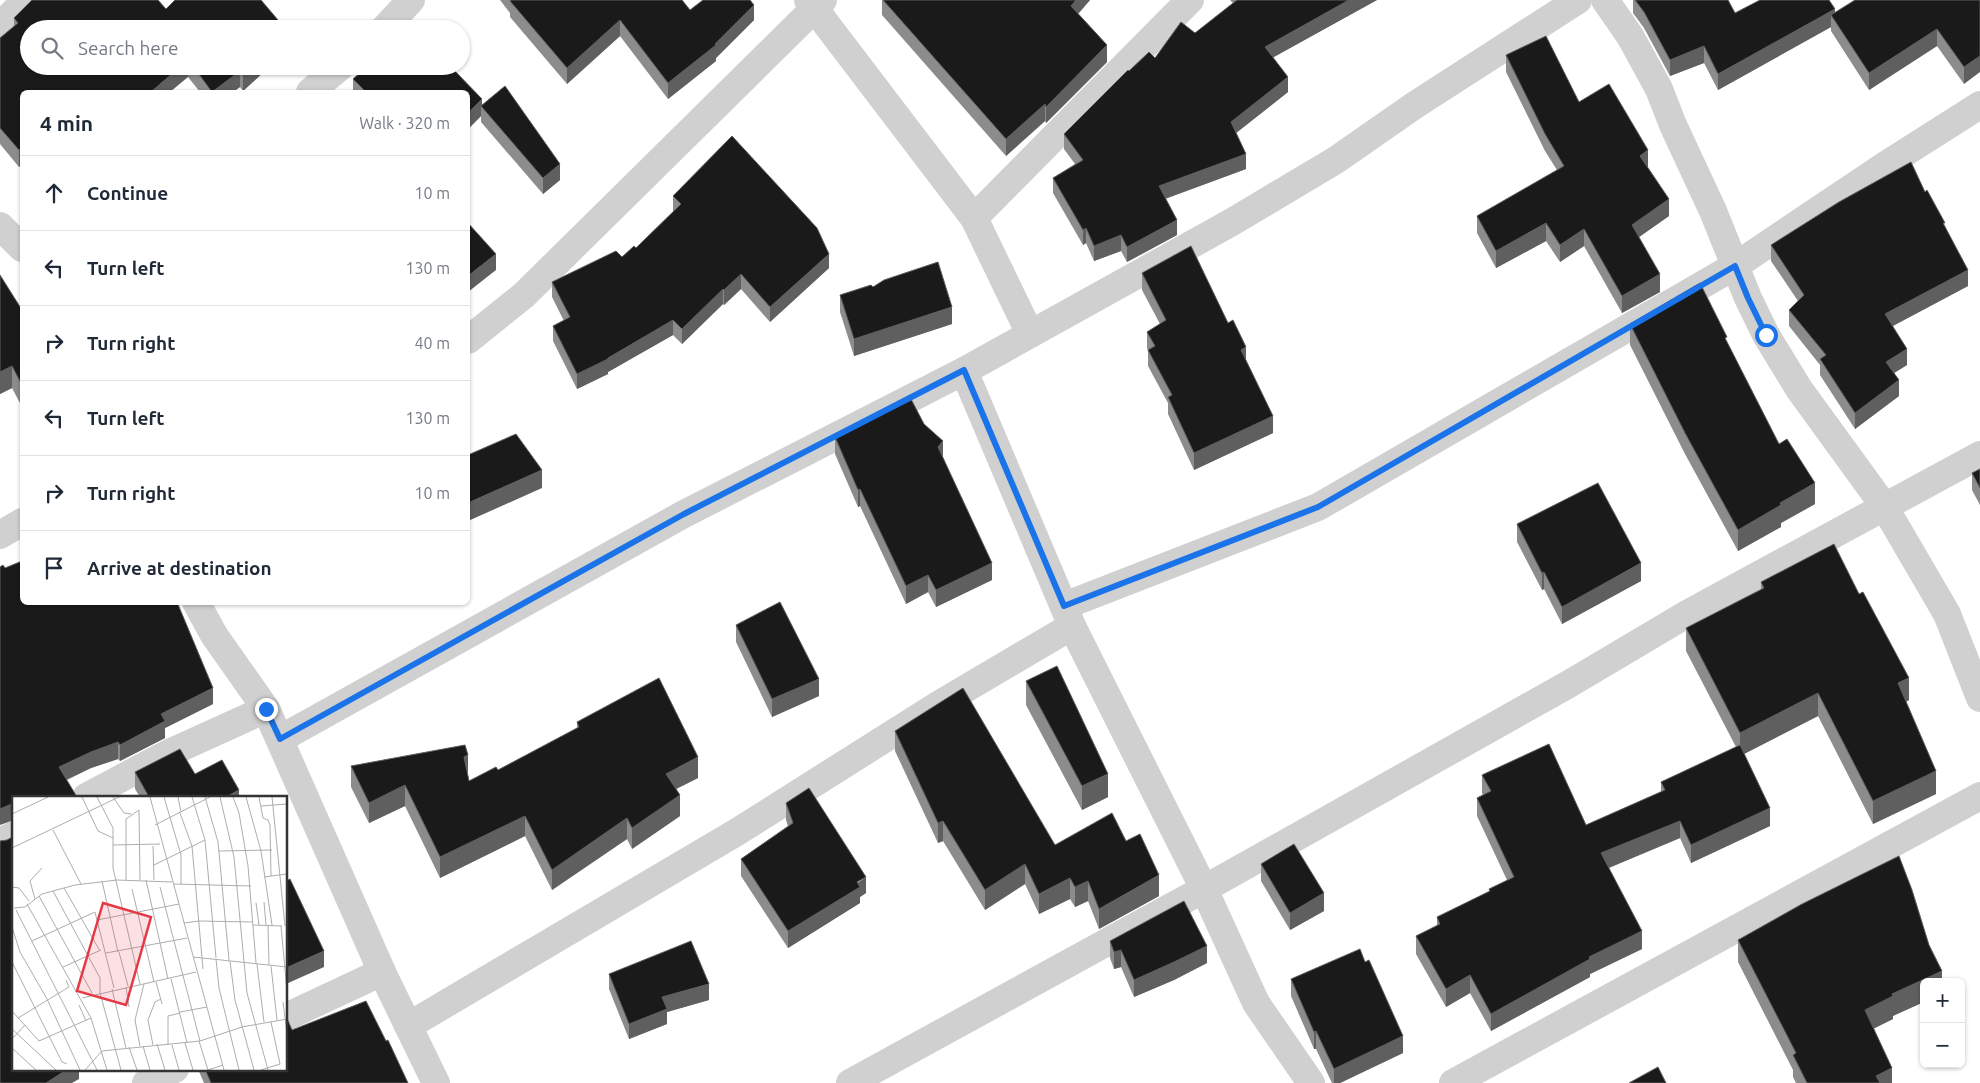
<!DOCTYPE html>
<html lang="en">
<head>
<meta charset="utf-8">
<style>
  body { margin:0; font-family:Ubuntu,sans-serif; background:#f2f2f3; color:#1f2937 }
  .controls { position:absolute; right:15px; bottom:15px; display:grid; overflow:hidden; border-radius:8px; box-shadow:0 1px 4px #0004 }
  .controls button { width:45px; height:45px; display:grid; place-items:center; padding:0; border:0; border-bottom:1px solid #e0e1e3; background:#fff; color:#1f2937; font:25px sans-serif }
  .stop { position:absolute; width:15px; height:15px; margin:-11px; border:4px solid #1a73e8; border-radius:50%; background:#fff }
  .stop.end { background:#1a73e8; border-color:#fff; box-shadow:0 1px 5px #0008 }
  .list { margin:0; padding:0; list-style:none }
  h2 { display:flex; justify-content:space-between; align-items:center; height:65px; margin:0; padding:0 20px; font-size:21px }
  h2 small { font-size:16px; font-weight:400; color:#747a83 }
  .list li { display:grid; grid-template-columns:32px 1fr auto; gap:15px; align-items:center; box-sizing:border-box; height:75px; padding:0 20px; border-top:1px solid #e0e1e3 }
  .list b { display:block; font-size:19px; white-space:nowrap }
  .list em { font-size:16px; font-style:normal; color:#747a83 }
  .icon { flex:none; width:28px; height:28px; fill:none; stroke:currentColor; stroke-width:2; stroke-linecap:round; stroke-linejoin:round }
  .map { position:relative; flex:none; width:1980px; height:1083px; overflow:hidden }
  .search { position:absolute; background:#fff; box-shadow:0 1px 4px #0004; left:20px; top:20px; width:450px; height:55px; display:flex; align-items:center; gap:12px; box-sizing:border-box; padding:0 18px; border-radius:28px; color:#747a83; font-size:19px }
  .panel { position:absolute; background:#fff; box-shadow:0 1px 4px #0004; left:20px; top:90px; width:450px; height:515px; border-radius:8px }
  .map>svg:first-child { display:block }
  .lines { fill:none; stroke-linecap:round; stroke-linejoin:round }
  .minor { stroke:#d0d0d0; stroke-width:28 }
  .wall { fill:#8c8c8c }
  .shaded-wall { fill:#5f5f5f }
  .building { fill:#1a1a1a; stroke:#5f5f5f }
  .route { stroke:#1a73e8; stroke-width:6 }
  .inset-road { fill:none; stroke:#adadad; stroke-width:1 }
  .view { fill:#e63946; fill-opacity:0.15; stroke:#e63946; stroke-width:2.5 }
  .inset-edge { fill:none; stroke:#333; stroke-width:2.5 }
</style>
</head>
<body>
<div class="map">
<svg width="1980" height="1083" viewBox="0 0 1980 1083">
  <rect width="100%" height="100%" fill="#fff"/>
  <g class="lines">
    <g class="minor">
      <path d="M808,0L974,218L1030,334"/>
      <path d="M1605,0L1630,36L1659,89L1673,125L1713,211L1748,298L1766,335L1799,389L1884,506L1947,614L1980,698"/>
      <path d="M0,26L26,0"/>
      <path d="M384,29L411,0"/>
      <path d="M310,92L341,66"/>
      <path d="M974,218L1190,0"/>
      <path d="M0,226L22,248"/>
      <path d="M468,340L524,295L823,0"/>
      <path d="M964,371L1072,626L1204,889L1256,1003L1311,1083"/>
      <path d="M0,535L22,522"/>
      <path d="M196,602L214,635L266,709L382,972L436,1083"/>
      <path d="M1064,606L1318,507L1735,266L1884,166L1980,105"/>
      <path d="M280,739L684,514L964,371L1232,222L1336,160L1415,105L1578,0"/>
      <path d="M86,797L167,754L266,709"/>
      <path d="M0,842L14,835"/>
      <path d="M286,1017L382,972"/>
      <path d="M408,1026L737,832L938,705L1072,626"/>
      <path d="M146,1083L175,1069"/>
      <path d="M850,1083L1204,889L1569,684L1687,614L1980,455"/>
      <path d="M1453,1083L1980,796"/>
    </g>
  </g>
  <g class="wall">
    <path d="M500,0H682L690,10L754,20L716,58V61L668,99L620,36L567,84L510,17V13Z"/>
    <path d="M882,0H1090L1078,14L1107,62L1046,123L1045,121L1006,156L882,15Z"/>
    <path d="M1230,0H1377L1273,57L1288,92L1236,133L1246,169L1165,199L1177,235L1127,262L1121,251L1094,261L1086,243L1083,245L1053,193V178L1075,164L1064,149V134L1129,71L1155,58L1195,33L1233,3Z"/>
    <path d="M1633,0H1728L1735,13H1835L1980,0L1964,84L1937,46L1869,90L1831,31V27L1718,90L1704,63L1670,76L1644,28L1633,13Z"/>
    <path d="M166,9L278,29L29,66H266V70L243,91L240,87L233,92H200L188,77L22,92V164L19,167L0,144V38L14,26V18Z"/>
    <path d="M1506,55L1579,102L1648,168L1669,216L1639,237L1660,292L1622,313L1584,246L1560,262L1546,241L1496,268L1477,233V216L1557,170L1545,151L1506,72Z"/>
    <path d="M368,66H450L482,99V105L505,86L560,164V180L543,194L481,122V116L468,129V92H353V79Z"/>
    <path d="M1925,192L1945,226L1968,286L1893,326L1907,365L1894,373L1899,396L1855,429L1820,375V365L1789,326V310L1798,301L1771,261V245Z"/>
    <path d="M673,196L829,268L770,322L741,289L724,305L723,304L682,344L673,335L608,372V374L577,389L553,341V326L564,321L552,297V282L622,257L636,248L673,212Z"/>
    <path d="M1142,273L1228,323L1246,361L1273,433L1194,470L1168,414V403L1148,366V351L1147,348V332L1160,324L1142,290Z"/>
    <path d="M0,275L22,310V407L12,388L0,394Z"/>
    <path d="M873,287L952,324L854,356L840,312V295Z"/>
    <path d="M1630,324L1727,342L1779,444L1815,504L1781,523V527L1738,551L1685,454L1630,345Z"/>
    <path d="M924,424L943,457L992,580L936,607L928,592L906,604L860,506L858,507L835,454V437Z"/>
    <path d="M1980,469V505L1972,490V473Z"/>
    <path d="M1517,524L1641,581L1562,624L1544,589L1542,590L1517,542Z"/>
    <path d="M5,568L213,704L165,728V738L120,761L118,759L91,768L67,780L14,797Z"/>
    <path d="M1761,582L1909,700L1906,702L1936,794L1873,824L1818,716L1744,754L1770,826L1691,863L1680,838L1609,868L1642,949L1590,974V977L1491,1031L1470,993L1446,1007L1416,954V936L1437,926V917L1489,892V889L1507,880L1477,816V798L1483,795L1482,793V775L1586,825L1661,792V782L1736,747L1686,651V628L1761,590Z"/>
    <path d="M736,625L819,696L772,717L736,642Z"/>
    <path d="M1026,681L1108,797L1082,810L1026,705Z"/>
    <path d="M577,722L698,778L676,789L680,816L632,849L627,839L552,890L525,836L440,878L405,806L369,823L351,787V766L468,775L469,781L498,770L577,728Z"/>
    <path d="M895,731L1055,845L1126,841L1159,896L1099,929L1088,901L1075,907L1070,899L1039,914L1025,884L985,910L943,841L938,843L895,751Z"/>
    <path d="M135,772L195,774L239,797H140L135,789Z"/>
    <path d="M786,803L866,893L860,897V903L788,948L741,876V859L788,826L786,820Z"/>
    <path d="M1261,864L1324,911L1290,930L1261,881Z"/>
    <path d="M1738,940L1929,945L1942,982L1893,1016V1019L1874,1028L1892,1083H1796L1793,1077V1070L1738,962Z"/>
    <path d="M1110,941L1207,963L1174,980L1134,997L1121,967L1114,969L1110,958Z"/>
    <path d="M609,974L709,1000L667,1012V1024L629,1039L609,989Z"/>
    <path d="M1291,979L1403,1053L1340,1083H1332L1316,1049H1314L1291,996Z"/>
    <path d="M292,1030L408,1083H204L198,1069H286Z"/>
  </g>
  <g class="shaded-wall">
    <path d="M1076,0H1090L1071,22V6Z"/>
    <path d="M1349,0H1377L1265,62V47Z"/>
    <path d="M754,5V20L716,58V61L668,99V83L715,44Z"/>
    <path d="M1835,9V20L1831,15V27L1718,90V74Z"/>
    <path d="M278,20V29H268Z"/>
    <path d="M620,20V36L567,84V68Z"/>
    <path d="M1937,29V46L1869,90V73Z"/>
    <path d="M1107,45V62L1046,123V107Z"/>
    <path d="M1704,46V63L1670,76V60Z"/>
    <path d="M1980,56V72L1964,84V67Z"/>
    <path d="M181,66H188V77L170,92H151Z"/>
    <path d="M252,66H266V70L243,91V74Z"/>
    <path d="M240,71V87L233,92H212Z"/>
    <path d="M1288,77V92L1231,137V122Z"/>
    <path d="M482,99V107L481,106V116L468,129V113Z"/>
    <path d="M1045,104V121L1006,156V139Z"/>
    <path d="M22,147V164L19,167V150Z"/>
    <path d="M1648,150V168L1640,156Z"/>
    <path d="M1246,154V169L1159,201V186Z"/>
    <path d="M560,164V180L543,194V178Z"/>
    <path d="M1669,199V216L1632,242V225Z"/>
    <path d="M1177,220V235L1127,262V247Z"/>
    <path d="M1546,223V241L1496,268V251Z"/>
    <path d="M1086,228V243L1083,245V230Z"/>
    <path d="M1584,229V246L1560,262V245Z"/>
    <path d="M1121,235V251L1094,261V246Z"/>
    <path d="M496,254V270L468,292V276Z"/>
    <path d="M829,254V268L770,322V307Z"/>
    <path d="M1968,270V286L1885,330V314Z"/>
    <path d="M741,274V289L724,305V290Z"/>
    <path d="M1660,274V292L1622,313V296Z"/>
    <path d="M723,289V304L682,344V329Z"/>
    <path d="M952,307V324L854,356V339Z"/>
    <path d="M673,320V335L608,372V374L577,389V374L608,358Z"/>
    <path d="M1246,347V364L1241,350Z"/>
    <path d="M1907,349V365L1886,378V362Z"/>
    <path d="M12,366V388L0,394V372Z"/>
    <path d="M1899,380V396L1855,429V413Z"/>
    <path d="M1273,416V433L1194,470V453Z"/>
    <path d="M943,441V459L938,447Z"/>
    <path d="M542,470V488L468,521V503Z"/>
    <path d="M1815,483V504L1781,523V527L1738,551V530L1780,503Z"/>
    <path d="M860,489V506L858,507V490Z"/>
    <path d="M992,563V580L936,607V590Z"/>
    <path d="M1641,563V581L1562,624V607Z"/>
    <path d="M1544,572V589L1542,590V573Z"/>
    <path d="M928,575V592L906,604V586Z"/>
    <path d="M1909,678V700L1898,706V683Z"/>
    <path d="M819,679V696L772,717V699Z"/>
    <path d="M213,688V704L165,728V738L120,761V745L161,714Z"/>
    <path d="M1818,693V716L1740,756V733Z"/>
    <path d="M118,742V759L91,768L59,783V767L91,752Z"/>
    <path d="M468,755V775L464,757Z"/>
    <path d="M698,757V778L666,794V774Z"/>
    <path d="M1936,771V794L1873,824V801Z"/>
    <path d="M1108,774V797L1082,810V786Z"/>
    <path d="M405,785V806L369,823V803Z"/>
    <path d="M239,790V797H226Z"/>
    <path d="M680,795V816L632,849V828Z"/>
    <path d="M14,803V820L0,825V809Z"/>
    <path d="M1770,808V826L1691,863V845Z"/>
    <path d="M525,816V836L440,878V857Z"/>
    <path d="M627,818V839L552,890V870Z"/>
    <path d="M943,821V841L938,843V823Z"/>
    <path d="M1680,821V838L1601,871V853Z"/>
    <path d="M1025,864V884L985,910V890Z"/>
    <path d="M1159,875V896L1099,929V909Z"/>
    <path d="M866,877V893L860,897V903L788,948V931Z"/>
    <path d="M1070,878V899L1039,914V894Z"/>
    <path d="M1088,881V901L1075,907V887Z"/>
    <path d="M1324,893V911L1290,930V913Z"/>
    <path d="M1642,931V949L1590,974V977L1491,1031V1014L1589,957Z"/>
    <path d="M1207,946V963L1174,980L1134,997V980Z"/>
    <path d="M1121,950V967L1114,969V952Z"/>
    <path d="M324,951V967L286,984V968Z"/>
    <path d="M1942,971V982H1924V1002L1893,1016V1019L1865,1033V1010L1892,994Z"/>
    <path d="M1470,975V993L1446,1007V989Z"/>
    <path d="M709,984V1000L667,1012V1024L629,1039V1024L662,997Z"/>
    <path d="M1316,1031V1049H1314V1032Z"/>
    <path d="M1403,1036V1053L1340,1083H1334V1069Z"/>
    <path d="M1892,1068V1083H1876V1076Z"/>
    <path d="M68,1069H79V1079L72,1083H46Z"/>
  </g>
  <g class="building">
    <path d="M32,0H158L166,9L175,0H261L278,20L268,29H29V66H181L151,92H22V147L19,150L0,128V38L18,23L14,18Z"/>
    <path d="M511,0H682L690,10L703,0H750L754,5L715,44L716,45L668,83L620,20L567,68L510,1Z"/>
    <path d="M883,0H1076L1071,6L1107,45L1046,107L1045,104L1006,139Z"/>
    <path d="M1237,0H1349L1265,47L1288,77L1231,122L1246,154L1159,186L1177,220L1127,247L1121,235L1094,246L1086,228L1083,230L1053,178L1083,160L1064,134L1128,70L1129,71L1149,52L1155,58L1181,22L1195,33Z"/>
    <path d="M1635,0H1728L1735,13L1760,0H1829L1835,9L1718,74L1704,46L1670,60L1644,12Z"/>
    <path d="M1855,0H1980V56L1964,67L1937,29L1869,73L1831,15Z"/>
    <path d="M421,21L428,29H412Z"/>
    <path d="M1546,36L1579,102L1609,84L1648,150L1640,156L1669,199L1632,225L1660,274L1622,296L1584,229L1560,245L1546,223L1496,251L1477,216L1564,166L1545,134L1506,55Z"/>
    <path d="M193,66H252L243,74L240,71L212,92Z"/>
    <path d="M368,66H450L482,99L468,113V92H364L365,91L353,79Z"/>
    <path d="M505,86L560,164L543,178L481,106Z"/>
    <path d="M732,136L817,228L829,254L770,307L741,274L724,290L723,289L682,329L673,320L608,358V359L577,374L553,326L570,317L552,282L616,251L622,257L634,246L636,248L681,204L673,196Z"/>
    <path d="M1911,162L1925,192L1927,190L1945,223H1943L1968,270L1885,314L1907,349L1886,362L1899,380L1855,413L1820,359L1826,355L1789,310L1804,295L1771,245L1839,202Z"/>
    <path d="M468,223L496,254L468,276Z"/>
    <path d="M1191,246L1228,323L1233,320L1246,347L1241,350L1273,416L1194,453L1168,397L1172,395L1148,350L1155,346L1147,332L1166,320L1142,273Z"/>
    <path d="M938,262L952,307L854,339L840,295L871,285L873,287L884,280Z"/>
    <path d="M0,275L22,310V385L12,366L0,372Z"/>
    <path d="M1700,283L1727,337L1725,338L1779,444L1787,439L1815,483L1780,503L1781,505L1738,530L1685,433L1630,324Z"/>
    <path d="M911,399L924,424L943,441L938,447L992,563L936,590L928,575L906,586L860,489L858,490L835,437Z"/>
    <path d="M516,434L542,470L468,503V455Z"/>
    <path d="M1980,469V488L1972,473Z"/>
    <path d="M1598,483L1641,563L1562,607L1544,572L1542,573L1517,524Z"/>
    <path d="M1834,544L1859,594L1863,592L1909,678L1898,683L1936,771L1873,801L1818,693L1740,733L1686,628L1764,588L1761,582Z"/>
    <path d="M22,561V602H177L213,688L161,714L165,721L120,745L118,742L91,752L59,767L77,797H14V803L0,809V567L3,565L5,568Z"/>
    <path d="M780,602L819,679L772,699L736,625Z"/>
    <path d="M1057,666L1108,774L1082,786L1026,681Z"/>
    <path d="M659,678L698,757L666,774L680,795L632,828L627,818L552,870L525,816L440,857L405,785L369,803L351,766L465,745L468,755L464,757L469,781L496,767L498,770L579,727L577,722Z"/>
    <path d="M963,688L1055,845L1112,813L1126,841L1140,834L1159,875L1099,909L1088,881L1075,887L1070,878L1039,894L1025,864L985,890L943,821L938,823L895,731Z"/>
    <path d="M1549,744L1586,825L1665,790L1661,782L1740,745L1770,808L1691,845L1680,821L1601,853L1642,931L1589,957L1590,959L1491,1014L1470,975L1446,989L1416,936L1440,924L1437,917L1490,891L1489,889L1514,877L1477,798L1491,791L1482,775Z"/>
    <path d="M180,749L195,774L222,760L239,790L226,797H149L135,772Z"/>
    <path d="M809,788L866,877L857,882L860,887L788,931L741,859L793,823L786,803Z"/>
    <path d="M14,836V1069H68L46,1083H0V841L7,840Z"/>
    <path d="M1294,844L1324,893L1290,913L1261,864Z"/>
    <path d="M1899,856L1912,890L1929,945L1942,971L1892,994L1893,996L1865,1010L1892,1068L1876,1076L1880,1083H1807L1793,1055L1796,1053L1738,940L1802,904Z"/>
    <path d="M290,879L324,951L286,968V881Z"/>
    <path d="M1184,901L1207,946L1174,962L1134,980L1121,950L1114,952L1110,941Z"/>
    <path d="M691,941L709,984L662,997L667,1009L629,1024L609,974Z"/>
    <path d="M1360,949L1365,962L1369,960L1403,1036L1334,1069L1316,1031L1314,1032L1291,979Z"/>
    <path d="M366,1001L386,1041L388,1040L408,1083H211L205,1069H286V1016L292,1030Z"/>
    <path d="M1658,1067L1666,1083H1629Z"/>
  </g>
  <g class="lines">
    <path class="route" d="M266,709L280,739L684,514L964,370L1064,606L1318,507L1735,266L1748,298L1766,335"/>
  </g>
  <g transform="translate(12 796)">
    <rect width="275" height="275" fill="#fff"/>
    <path class="inset-road" d="M70,1L86,35L101,42M85,1L101,32V72L128,188M101,1L112,17L119,18M138,1L212,274M152,1L169,59V88M166,1L169,16M180,1L193,44L204,162M193,1L206,46L217,164M208,1L222,61L235,197L256,274M221,1L227,17L236,70L244,167M234,1L249,55L260,129M247,1L251,22L256,24L258,29L259,80M260,1L273,130M249,10L275,8M168,17L180,50L191,173M0,18L36,1M143,29L198,1M41,34L69,88M101,49L148,48M141,50L142,84M0,52L107,1M207,55L260,54M142,69L193,44M252,81L275,78M114,84V23L127,14L128,84M134,84L156,183M90,85L106,156M162,88L239,90M0,91L7,92L17,105M148,91L188,245M52,92L88,155M120,93L142,186M41,95L88,182V197L109,274M27,100L80,197M23,103L18,85L30,72M252,106L254,129M244,107L247,129M2,112L13,111L30,98L63,89L105,84L160,86M4,114L85,274M85,124L167,108M172,127L187,125L240,126M241,129L270,130M256,130L257,169M269,130L275,195M0,131L8,156L35,203L68,274M20,145L83,116L102,192M107,156L116,190M94,157L175,142M181,161L275,171M204,163L207,192L227,274M218,165L223,204L242,274M0,166L50,266L55,268M245,168L252,226M259,170L265,224M51,171L89,154M159,183L175,247M144,186L150,208M114,191L117,211M100,193L114,252M70,202L184,176M271,206L275,237M67,209L74,225M0,215L27,245L79,222L15,108M168,216L195,211M6,222L57,191L54,184M79,222L95,274M0,233L44,274M0,243L13,229M187,245L196,274M173,247L181,274M145,248L153,274M141,249L136,224L143,206L149,203M156,249V220L168,217M160,249L167,274M128,250L123,224L132,188M131,250L138,274M117,251L125,274M0,252L24,274M73,274L90,255L188,245L230,231L275,223M196,274L211,269M249,274L268,268L259,226"/>
    <path class="view" d="M91,107L139,121L114,209L65,195Z"/>
    <rect width="275" height="275" class="inset-edge"/>
  </g>
</svg>
<div class="controls">
<button>+</button>
<button>−</button>
</div>
<div class="stop" style="left:1766px;top:335px"></div>
<div class="stop end" style="left:266px;top:709px"></div>
<div class="search"><svg class="icon" aria-label="search" viewBox="0 0 24 24"><circle cx="10" cy="10" r="6"/><path d="M15 15l6 6"/></svg>Search here</div>
<section class="panel">
<h2>4 min<small>Walk · 320 m</small></h2>
<ul class="list">
<li><svg class="icon" aria-label="ahead" viewBox="0 0 24 24"><path d="M12 20V5M6 11l6-6 6 6"/></svg><div><b>Continue</b></div><em>10 m</em></li>
<li><svg class="icon" aria-label="left" viewBox="0 0 24 24"><path d="M17 20v-9H6M10 6l-5 5 5 5"/></svg><div><b>Turn left</b></div><em>130 m</em></li>
<li><svg class="icon" aria-label="right" viewBox="0 0 24 24"><path d="M7 20v-9h11M14 6l5 5-5 5"/></svg><div><b>Turn right</b></div><em>40 m</em></li>
<li><svg class="icon" aria-label="left" viewBox="0 0 24 24"><path d="M17 20v-9H6M10 6l-5 5 5 5"/></svg><div><b>Turn left</b></div><em>130 m</em></li>
<li><svg class="icon" aria-label="right" viewBox="0 0 24 24"><path d="M7 20v-9h11M14 6l5 5-5 5"/></svg><div><b>Turn right</b></div><em>10 m</em></li>
<li><svg class="icon" aria-label="arrive" viewBox="0 0 24 24"><path d="M6 21V4h12l-3 4 3 4H6"/></svg><div><b>Arrive at destination</b></div></li>
</ul>
</section>
</div>
</body>
</html>
